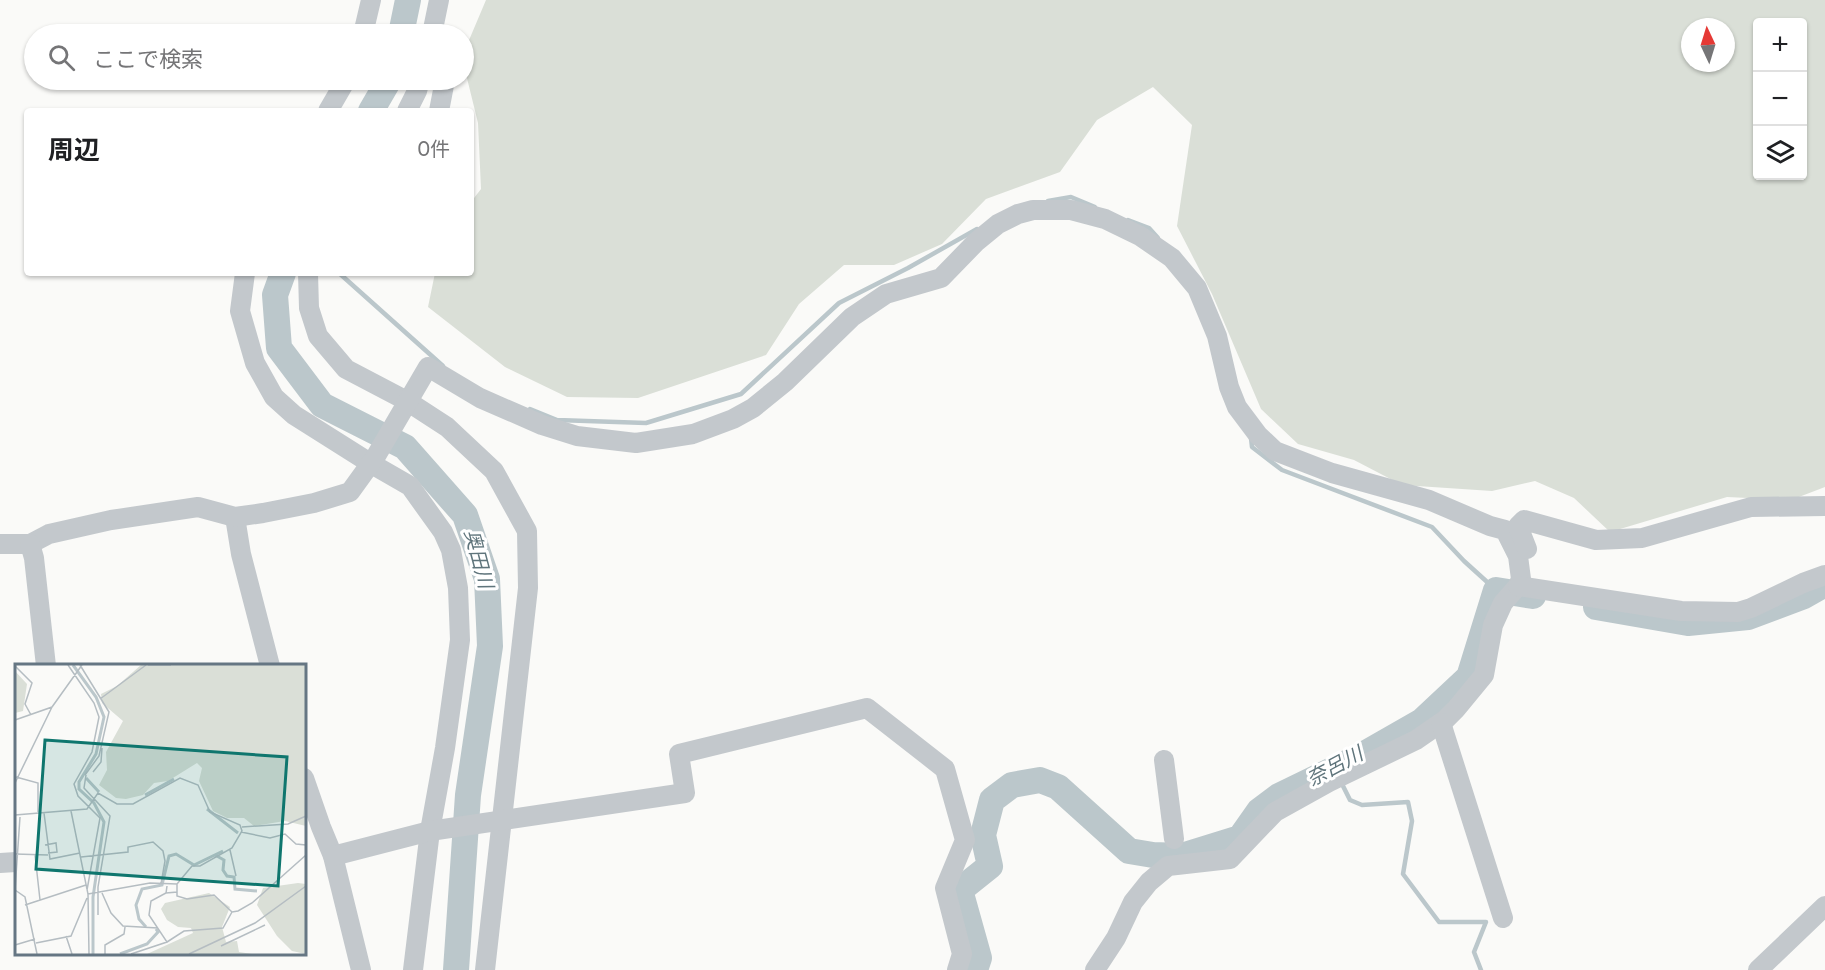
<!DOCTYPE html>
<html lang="ja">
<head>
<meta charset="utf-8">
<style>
  body { margin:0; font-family:"Varela Round","Noto Sans JP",sans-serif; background:#f2f2f2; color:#202124 }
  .controls { position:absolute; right:18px; top:18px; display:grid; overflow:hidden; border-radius:6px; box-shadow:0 2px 4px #0004 }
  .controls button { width:54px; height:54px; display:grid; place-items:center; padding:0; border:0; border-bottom:2px solid #e0e0e0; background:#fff; color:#202124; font:30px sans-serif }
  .compass { position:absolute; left:1681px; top:18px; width:54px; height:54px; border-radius:50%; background:#fff; box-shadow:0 2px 4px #0004; rotate:356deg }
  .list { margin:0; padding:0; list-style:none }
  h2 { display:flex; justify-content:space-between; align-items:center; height:78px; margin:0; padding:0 24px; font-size:26px }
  h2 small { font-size:20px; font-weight:400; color:#757577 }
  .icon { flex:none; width:33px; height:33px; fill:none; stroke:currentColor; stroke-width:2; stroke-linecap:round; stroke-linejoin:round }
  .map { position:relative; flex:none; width:1825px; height:970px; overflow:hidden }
  .search { position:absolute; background:#fff; box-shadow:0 2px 4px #0004; left:24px; top:24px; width:450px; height:66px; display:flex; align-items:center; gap:15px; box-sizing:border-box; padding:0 21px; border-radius:33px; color:#757577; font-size:22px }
  .panel { position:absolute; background:#fff; box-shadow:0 2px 4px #0004; left:24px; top:108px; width:450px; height:168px; border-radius:6px }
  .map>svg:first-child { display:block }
  .green { fill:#dadfd7; fill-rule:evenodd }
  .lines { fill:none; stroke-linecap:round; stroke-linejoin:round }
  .stream { stroke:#bbc7cb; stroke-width:4.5 }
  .river { stroke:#bbc7cb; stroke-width:26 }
  .minor { stroke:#c3c8cc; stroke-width:20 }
  .labels { text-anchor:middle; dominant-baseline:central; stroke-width:6; stroke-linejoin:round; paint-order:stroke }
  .water-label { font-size:20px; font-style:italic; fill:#60757c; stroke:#fff }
  .inset-river { fill:none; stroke:#bbc7cb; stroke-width:3 }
  .inset-road { fill:none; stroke:#b5bdc2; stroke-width:1.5 }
  .view { fill:#0f766e; fill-opacity:0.15; stroke:#0f766e; stroke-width:3 }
  .inset-edge { fill:none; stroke:#657683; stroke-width:3 }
</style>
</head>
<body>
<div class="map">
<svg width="1825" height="970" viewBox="0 0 1825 970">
  <rect width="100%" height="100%" fill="#fafaf8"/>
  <path class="green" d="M486,0H1825V487L1791,500L1727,497L1610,532L1574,498L1535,481L1492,491L1402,485L1354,460L1298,444L1261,409L1212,294L1177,226L1192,125L1153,87L1097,120L1060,172L986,199L942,244L894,265H844L799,304L766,355L638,398L567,397L505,367L428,307L435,273H471V202L481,189L478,123L464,66V52ZM1758,22H1802V176H1758ZM1690,27H1726V63H1690Z"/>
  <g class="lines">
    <g class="stream">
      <path d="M1048,201L1071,197L1095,207"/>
      <path d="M1128,220L1149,228L1158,238"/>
      <path d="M339,273L443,366"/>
      <path d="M530,409L557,420L646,423L741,394L839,303L908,268L977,229"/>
      <path d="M1251,438L1252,447L1282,470L1432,527L1464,561L1496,590"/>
      <path d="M1341,782L1350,800L1362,805L1408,802L1412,821L1403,874L1439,922H1486L1474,952L1481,970"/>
    </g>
    <g class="river">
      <path d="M401,34L408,0"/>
      <path d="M371,111L389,80"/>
      <path d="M283,273L275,295L279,348L322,405L405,447L465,515L487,579L490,646L468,795L456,970"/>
      <path d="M1596,607L1688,623L1748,617L1804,596L1825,584"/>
      <path d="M975,970L979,958L960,890L990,866L983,835L992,800L1012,785L1040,780L1058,787L1129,851L1153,855L1182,856L1240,838L1259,811L1279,796L1359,757L1422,721L1469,677L1496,590L1533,596"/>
    </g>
    <g class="minor">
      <path d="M363,34L371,0"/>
      <path d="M432,34L439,0"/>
      <path d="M328,111L346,80"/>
      <path d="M407,111L417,91L420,80"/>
      <path d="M439,111L445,80"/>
      <path d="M245,273L240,311L255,363L274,397L294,415L370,463L410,486L443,532L451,550L458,588L460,640L445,748L430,831L413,970"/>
      <path d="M308,273L309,308L318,336L346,369L407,401L447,427L494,471L527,531L528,588L485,970"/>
      <path d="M235,517L241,554L270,666"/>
      <path d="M0,544H30L49,534L111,520L198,507L235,517L263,513L314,503L350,492L376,456L428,367L480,398L542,425L577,436L636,443L693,434L733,419L753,408L785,382L852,317L886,294L941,278L976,242L998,224L1018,214L1033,210H1071L1105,219L1140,236L1172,258L1197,288L1217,336L1229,387L1237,407L1258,435L1275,451L1332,473L1429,500L1490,526L1505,530L1518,556L1521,579L1518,586L1503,603L1493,625L1484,675L1456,709L1445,720L1416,740L1329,782L1275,812L1230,859L1168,866L1149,882L1133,902L1116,938L1095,970"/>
      <path d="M30,544L34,558L46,666"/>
      <path d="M1527,549L1518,526L1524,520L1596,540L1642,538L1751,507L1825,506"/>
      <path d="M1518,586L1681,611L1738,612L1751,608L1803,583L1825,575"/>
      <path d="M1441,723L1503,918"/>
      <path d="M1164,760L1174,839"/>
      <path d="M304,778L321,827L333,856L361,970"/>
      <path d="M333,856L430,831L685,793L679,754L867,708L945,769L965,840L945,888L962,954L957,970"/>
      <path d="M0,863L16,862"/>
      <path d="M1758,970L1825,906"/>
    </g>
  </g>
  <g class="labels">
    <g class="water-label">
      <text transform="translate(478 559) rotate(75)">奥田川</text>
      <text transform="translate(1335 767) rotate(-28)">奈呂川</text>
    </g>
  </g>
  <g transform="translate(15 664)">
    <rect width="291" height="291" fill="#fafaf8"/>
    <path d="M126,1H291V162L270,157L239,162L229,154H212L198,147L184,117L187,104L182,99L153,117L139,119L128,131L111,135L101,134L84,121L92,106L91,88L108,57L87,39L86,30L102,22ZM0,7L12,20L8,47L0,49ZM283,219L291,220V290L277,287L262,272L242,241L248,224ZM194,229L215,243L207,263L211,278L222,277L224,288L237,290H132L178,269L176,264L163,263L152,256L146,245L150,239Z" fill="#dadfd7"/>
    <path class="inset-river" d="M58,1L81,33L89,53L81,90L64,118V125L79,139L89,158L78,233V290M71,114L84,128M130,131L159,115M192,145L223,169M200,191L209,196L208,206L212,212L219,213L220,225L242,227M131,263L124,255L121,241L127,225L147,221L154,192L161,190L179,201L208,187M105,290L132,280L143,268L141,265"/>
    <path class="inset-road" d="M53,1L79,39L84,53L77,88L59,120L63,132L85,154L72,226M65,1L94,48L84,92L70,111M133,1H156M0,2L17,19L10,40L16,51M85,35L131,1M0,56L37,43L67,1M78,108L86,98L87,84M71,111L69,124L95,152L83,223V251M1,113L23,119V148M0,119L37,43M56,147L73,230L74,290M29,149L35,195L65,189M0,151L72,145L83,129L102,140H118L165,114L183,121L195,148L225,161L227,167L217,184L185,202H177L162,220L135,219L73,230M5,153L0,226L10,233L22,290M227,163L273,160L291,152M226,168L255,174L270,170L281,180L291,181M30,181L41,179L42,188L33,189M215,186L221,212M0,190L33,191M20,191L25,236M66,193L113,188V183L138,178L148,187L150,197L146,220M162,228V232L172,235L199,231L217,248L223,247L237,239L291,191M87,229L96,249L108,262L143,264M151,229L162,228V220M10,241L71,221M51,272L57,290M152,278L169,267L208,264L217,248M21,279L56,272L72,234M0,281L20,275M206,282L250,261M90,290V281L109,270L110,263M116,290L152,278L134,251L136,237L151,229L152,222M174,290L240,259L291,222"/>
    <path class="view" d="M30,76L272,93L263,222L21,205Z"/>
    <rect width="291" height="291" class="inset-edge"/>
  </g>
</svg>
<div class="controls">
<button>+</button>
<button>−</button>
<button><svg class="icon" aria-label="layers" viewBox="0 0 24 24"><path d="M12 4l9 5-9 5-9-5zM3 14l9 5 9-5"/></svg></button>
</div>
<svg class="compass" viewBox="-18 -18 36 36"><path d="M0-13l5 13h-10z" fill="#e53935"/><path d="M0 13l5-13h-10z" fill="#757577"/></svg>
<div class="search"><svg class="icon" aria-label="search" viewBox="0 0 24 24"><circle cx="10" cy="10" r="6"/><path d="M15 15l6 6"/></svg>ここで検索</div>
<section class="panel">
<h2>周辺<small>0件</small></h2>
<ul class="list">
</ul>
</section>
</div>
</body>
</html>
